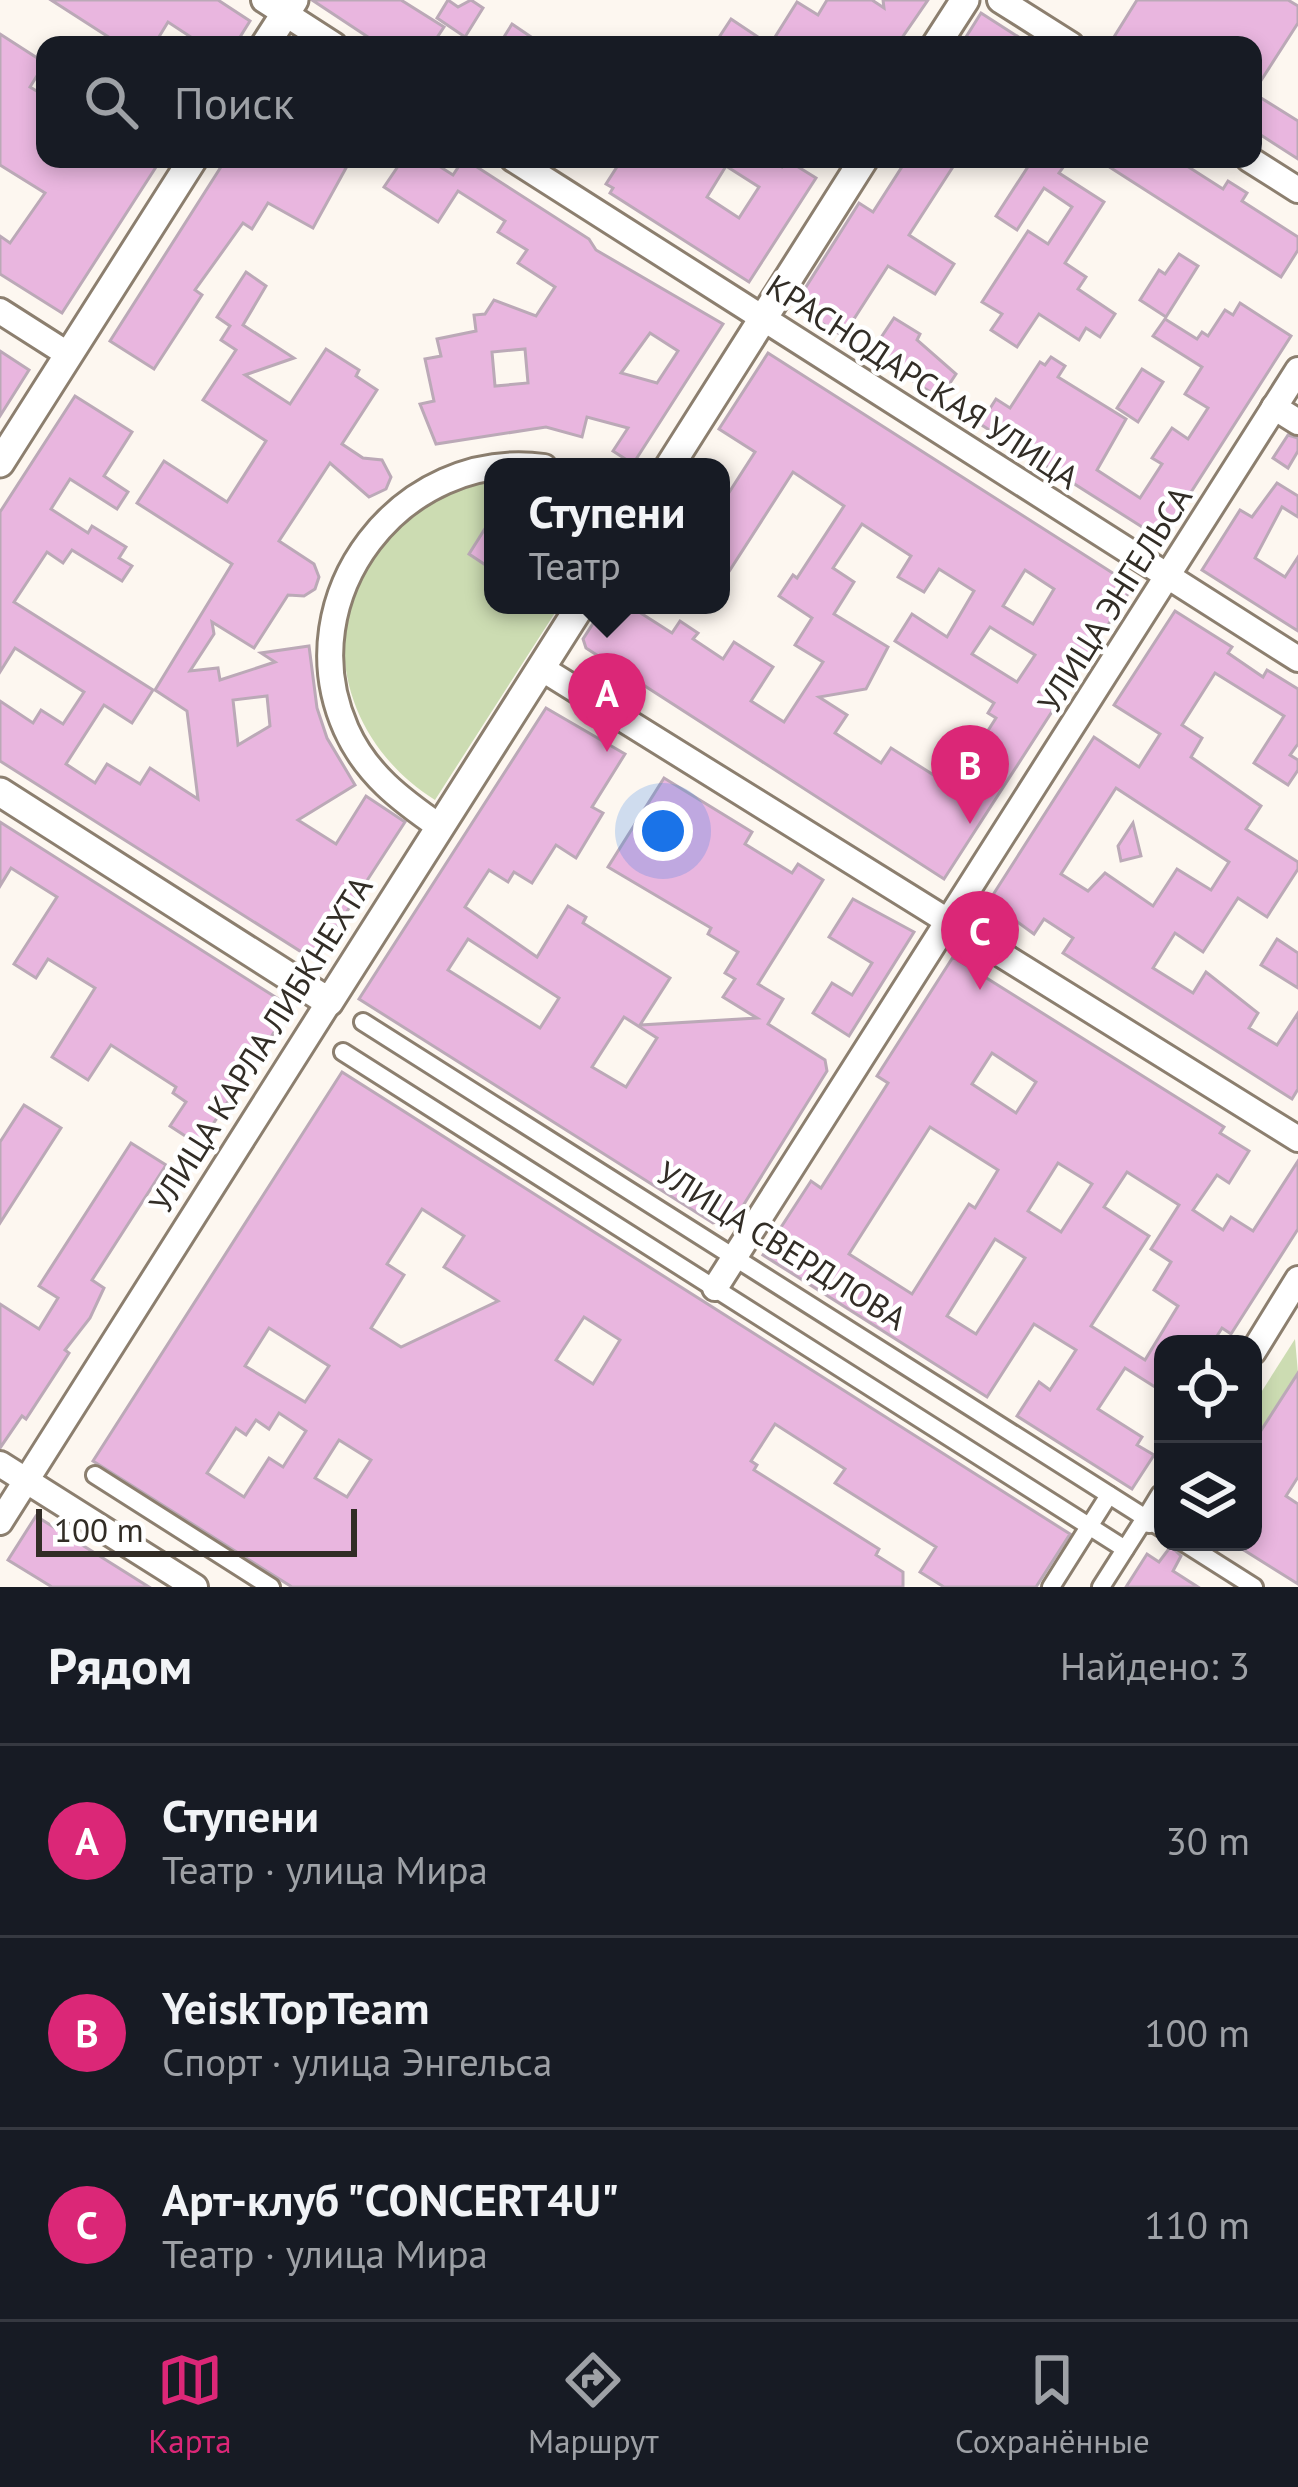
<!DOCTYPE html>
<html lang="ru">
<head>
<meta charset="utf-8">
<style>
  body { margin:0; font-family:"PT Sans",sans-serif; background:#242831; color:#f1f3f6 }
  .controls { position:absolute; right:36px; bottom:36px; display:grid; overflow:hidden; border-radius:24px; box-shadow:0 6px 18px #0003 }
  .controls button { width:108px; height:108px; display:grid; place-items:center; padding:0; border:0; border-bottom:3px solid #363941; background:#171b24; color:#f1f3f6; font:60px sans-serif }
  .scale { position:absolute; left:36px; bottom:30px; width:321px; box-sizing:border-box; padding-left:12px; border:6px solid #322d26; border-top:0; font-size:33px; line-height:42px; white-space:nowrap; color:#322d26; -webkit-text-stroke:9px #fff; paint-order:stroke }
  .you { position:absolute; left:663px; top:831px; width:42px; height:42px; margin:-30px; border:9px solid #fff; border-radius:50%; background:#1a73e8; box-shadow:0 0 0 18px #1a73e833 }
  .badge { display:grid; place-items:center; width:78px; height:78px; border-radius:50%; background:#db2777; color:#fff; font-size:39px; font-weight:700 }
  .pin { position:absolute; translate:-50% -99px; filter:drop-shadow(0 3px 6px #0008) }
  .pin::after { content:''; position:absolute; top:63px; width:42px; height:36px; background:inherit; clip-path:polygon(0 0,100% 0,50% 100%) }
  .popup { position:absolute; left:484px; top:458px; width:246px; height:156px; box-sizing:border-box; display:grid; place-content:center; border-radius:24px; background:#171b24; filter:drop-shadow(0 3px 9px #0005); font-size:39px; white-space:nowrap; color:#9ea1a6 }
  .popup b { font-size:45px; color:#f1f3f6 }
  .popup::after { content:''; position:absolute; left:50%; top:100%; margin-left:-24px; border:24px solid transparent; border-top-color:#171b24 }
  .list { margin:0; padding:0; list-style:none }
  h2 { display:flex; justify-content:space-between; align-items:center; height:156px; margin:0; padding:0 48px; font-size:51px }
  h2 small { font-size:39px; font-weight:400; color:#9ea1a6 }
  .list li { display:grid; grid-template-columns:78px 1fr auto; gap:36px; align-items:center; box-sizing:border-box; height:192px; padding:0 48px; border-top:3px solid #363941 }
  .list b { display:block; font-size:45px; white-space:nowrap }
  .list p { margin:0; font-size:39px; white-space:nowrap; color:#9ea1a6 }
  .list em { font-size:39px; font-style:normal; color:#9ea1a6 }
  .icon { flex:none; width:66px; height:66px; fill:none; stroke:currentColor; stroke-width:2; stroke-linecap:round; stroke-linejoin:round }
  .map { position:relative; flex:none; width:1298px; height:1587px; overflow:hidden }
  .search { position:absolute; background:#171b24; box-shadow:0 6px 18px #0003; left:36px; right:36px; top:36px; height:132px; display:flex; align-items:center; gap:30px; box-sizing:border-box; padding:0 42px; border-radius:24px; color:#9ea1a6; font-size:45px }
  .sheet { height:732px; background:#171b24 }
  nav { display:flex; justify-content:space-around; align-items:center; box-sizing:border-box; height:168px; border-top:3px solid #363941; background:#171b24; font-size:33px; color:#9ea1a6 }
  nav a { display:grid; justify-items:center; gap:6px }
  nav .on { color:#db2777 }
  .map>svg:first-child { display:block }
  .green { fill:#ccdcb2 }
  .building { fill:#e9b6df; stroke:#bba9b7; stroke-width:3; fill-rule:evenodd }
  .lines { fill:none; stroke-linecap:round; stroke-linejoin:round }
  .pedestrian-casing { stroke:#8c7f6f; stroke-width:22 }
  .minor-casing { stroke:#8c7f6f; stroke-width:30 }
  .tertiary-casing { stroke:#8c7f6f; stroke-width:33 }
  .pedestrian { stroke:#fff; stroke-width:16 }
  .minor { stroke:#fff; stroke-width:24 }
  .tertiary { stroke:#fff; stroke-width:27 }
  .labels { text-anchor:middle; dominant-baseline:central; stroke-width:9; stroke-linejoin:round; paint-order:stroke }
  .street-label { font-size:33px; fill:#322d26; stroke:#fff }
</style>
</head>
<body>
<div class="map">
<svg width="1298" height="1587" viewBox="0 0 1298 1587">
  <rect width="100%" height="100%" fill="#fdf7f0"/>
  <g class="green">
    <path d="M493,479V605H560L435,800C341,741 311,622 388,533C415,502 455,490 493,479Z"/>
    <path d="M1295,1339L1298,1373L1253,1443V1405Z"/>
  </g>
  <g class="building">
    <path d="M51,0H218L250,21L235,45H203L168,22L154,45H121Z"/>
    <path d="M312,0H401L444,27L432,45H380Z"/>
    <path d="M448,0L458,7L471,0L483,8L465,37L437,18Z"/>
    <path d="M827,0H872L884,8L883,0H928L897,45H770L797,2L818,15Z"/>
    <path d="M1137,0H1288L1298,6V23L1253,93L1298,121V159L1253,130V45H1109Z"/>
    <path d="M981,13L1031,45H961Z"/>
    <path d="M731,19L770,45H714Z"/>
    <path d="M512,24L543,45H499Z"/>
    <path d="M0,34L45,63L30,87L45,96V159H143L156,167L62,313L0,274V236L10,243L45,193L0,165Z"/>
    <path d="M226,159H332L346,168L313,228L268,203L252,229L243,223L195,290L202,295L154,369L110,341Z"/>
    <path d="M403,159H428L453,175L463,160L477,167L589,239L596,250L723,324L633,464L613,451L628,428L587,417L582,437L546,427L436,444L420,404L434,401L425,359L441,356L437,339L476,331L474,315L485,314L494,300L536,316L555,287L518,263L527,250L498,232L505,221L458,191L438,222L384,187ZM650,333L678,351L657,383L621,373ZM525,349L528,383L495,386L492,352Z"/>
    <path d="M622,159H770L782,167L787,160L816,178L749,282L610,193L613,188L606,184ZM726,166L759,187L739,218L707,197Z"/>
    <path d="M907,159H958L909,235L954,264L935,294L888,266L843,336L800,310L799,298L859,203L873,212Z"/>
    <path d="M1033,159H1069L1059,173L1104,202L1065,263L1086,277L1078,289L1115,314L1100,337L1086,328L1079,340L1039,314L1017,347L991,330L1002,314L982,302L1028,231L1048,244L1072,207L1044,188L1017,230L996,216Z"/>
    <path d="M1097,159H1176L1223,189L1228,181L1247,193L1242,201L1298,237V250L1281,277Z"/>
    <path d="M1179,254L1198,266L1166,317L1140,300L1159,270L1165,274Z"/>
    <path d="M246,272L266,286L243,325L294,358L245,375L290,404L326,349L359,370L356,376L377,390L342,444L363,458L382,460L391,477L386,489L369,497L330,463L279,541L314,564L319,577L315,589L304,596L288,595L254,648L212,622L214,634L190,671L218,668L220,680L275,662L261,653L309,646L317,708L327,738L355,785L298,820L336,844L366,796L405,822L318,956L311,958L0,761V701L33,723L41,710L63,724L84,692L15,648L0,672V512L75,396L132,432L104,476L128,492L117,509L70,479L51,509L88,533L92,526L126,547L119,558L132,566L122,581L72,550L63,563L47,552L14,602L153,690L132,723L104,705L66,764L95,783L107,764L140,784L150,768L198,799L187,711L155,690L232,564L137,503L164,461L227,502L266,441L203,400L236,350L221,340L230,326L217,317ZM267,696L270,726L238,745L233,700Z"/>
    <path d="M1240,303L1291,336L1161,539L980,424L996,399L1010,408L1040,362L1045,365L1051,357L1065,366L1058,377L1126,419L1097,470L1140,498L1162,464L1152,458L1172,428L1188,439L1208,408L1185,394L1202,367L1153,336L1165,319L1197,339L1202,332L1208,336L1225,310L1233,315Z"/>
    <path d="M894,318L920,334L917,340L956,374L940,398L870,354Z"/>
    <path d="M0,351L29,370L0,416Z"/>
    <path d="M768,353L1133,586L944,879L586,648L583,639L605,605H628L672,633L680,621L698,633L693,639L723,659L734,642L773,667L751,701L784,722L823,662L795,645L812,618L779,596L793,575L797,578L844,506L793,472L721,584V505L755,452L719,429ZM862,524L911,556L898,577L924,592L939,569L974,591L947,637L912,614L895,641L994,703L988,713L996,718L966,765L957,760L943,781L891,748L881,763L835,733L847,715L819,697L866,689L888,647L834,614L854,582L833,568ZM1025,570L1054,589L1033,624L1003,606ZM990,627L1035,655L1017,682L972,654Z"/>
    <path d="M1142,369L1163,382L1138,422L1117,408Z"/>
    <path d="M1288,435L1298,438V451L1288,468L1273,458Z"/>
    <path d="M1277,483L1298,496V517L1282,507L1255,558L1285,577L1298,557V631L1202,570L1240,510L1252,517Z"/>
    <path d="M493,516V570L469,554Z"/>
    <path d="M1175,611L1232,647L1228,653L1263,677L1267,670L1298,689V744L1290,755L1298,760V770L1288,785L1254,763L1284,716L1215,673L1182,725L1202,738L1191,757L1261,806L1246,829L1298,862V869L1267,917L1238,898L1203,952L1175,933L1153,968L1193,993L1206,972L1258,1013L1249,1028L1277,1045L1298,1013V1089L1292,1099L1063,953L1073,938L1044,919L1034,934L989,901L1094,737L1139,767L1160,734L1114,705ZM1116,788L1229,862L1211,890L1177,869L1153,906L1105,873L1088,891L1061,874Z"/>
    <path d="M546,708L625,754L592,807L603,813L576,858L556,845L532,883L514,872L508,882L489,870L465,907L537,957L568,906L586,917L583,923L670,978L640,1025L757,1018L723,997L735,979L725,973L738,952L708,934L711,928L608,867L664,778L752,832L745,844L792,873L798,864L823,880L758,984L783,999L768,1024L825,1060L827,1071L736,1217L713,1223L359,999ZM468,939L559,998L540,1028L448,970ZM624,1017L657,1038L626,1087L592,1067Z"/>
    <path d="M0,822L291,1007L199,1145L170,1126L186,1102L173,1093L176,1087L111,1045L88,1080L52,1057L95,988L48,959L36,978L14,964L57,897L11,868L0,886Z"/>
    <path d="M1133,823L1141,856L1121,861L1118,846Z"/>
    <path d="M853,899L914,932L849,1036L813,1013L832,983L852,995L872,963L829,937Z"/>
    <path d="M1277,939L1298,953V988L1261,965Z"/>
    <path d="M953,957L1224,1127L1220,1133L1249,1151L1229,1183L1217,1175L1193,1210L1223,1230L1231,1217L1253,1231L1298,1161V1229L1231,1334L1222,1328L1212,1344H1163V1392L1125,1368L1098,1409L1142,1437L1137,1445L1154,1455L1132,1489L1017,1416L1039,1382L1050,1390L1076,1350L1034,1324L987,1397L763,1255L811,1181L821,1188L888,1083L877,1076ZM992,1053L1036,1082L1016,1113L972,1084ZM930,1127L998,1170L975,1208L969,1204L912,1294L849,1254ZM1058,1163L1092,1184L1061,1232L1028,1211ZM1127,1172L1179,1205L1151,1249L1171,1262L1154,1290L1178,1306L1145,1360L1091,1326L1149,1236L1104,1207ZM995,1239L1025,1258L976,1334L947,1316Z"/>
    <path d="M342,1072L1070,1534L1036,1587H944L920,1572L936,1547L835,1483L845,1469L775,1424L751,1461L757,1465L754,1470L879,1549L876,1555L903,1572V1587H292L93,1461ZM422,1209L464,1236L444,1267L498,1301L401,1347L371,1328L404,1275L387,1264ZM584,1317L620,1340L593,1384L556,1360ZM269,1328L329,1366L305,1402L245,1366ZM279,1413L306,1431L283,1467L269,1458L244,1497L207,1473L236,1428L246,1435L256,1420L269,1429ZM339,1440L371,1460L347,1497L315,1478Z"/>
    <path d="M24,1105L61,1128L0,1223V1142Z"/>
    <path d="M131,1143L166,1165L92,1280L104,1288L90,1318L65,1350L69,1353L26,1419L22,1416L0,1448V1304L39,1329L58,1298L39,1286Z"/>
    <path d="M1298,1373V1477L1286,1496L1298,1504V1584L1231,1542H1253V1443Z"/>
    <path d="M36,1516L106,1560L149,1587H52L8,1560Z"/>
    <path d="M1171,1546L1181,1556L1173,1571L1198,1587H1126L1147,1554L1159,1562Z"/>
  </g>
  <g class="lines">
    <defs>
      <g id="pedestrian">
        <path d="M363,1022L1163,1529"/>
        <path d="M343,1052L1125,1549"/>
        <path d="M95,1475L271,1587"/>
        <path d="M1183,1542L1254,1587"/>
        <path d="M1051,1587L1109,1495"/>
        <path d="M1101,1587L1145,1518"/>
      </g>
      <g id="minor">
        <path d="M264,0L334,45"/>
        <path d="M1000,0L1071,45"/>
        <path d="M513,159L1298,659"/>
        <path d="M1249,159L1298,190"/>
        <path d="M0,311L69,355"/>
        <path d="M1274,407L1298,422"/>
        <path d="M541,668L1298,1139"/>
        <path d="M440,827C401,800 366,774 346,729C287,596 402,448 544,467"/>
        <path d="M715,1288L1298,370"/>
        <path d="M1253,1352L1298,1279"/>
        <path d="M0,1464L195,1587"/>
        <path d="M1149,1520L1163,1497"/>
        <path d="M0,1522L329,1002"/>
      </g>
      <g id="tertiary">
        <path d="M265,45L294,0"/>
        <path d="M936,45L965,0"/>
        <path d="M0,463L193,159"/>
        <path d="M669,467L864,159"/>
        <path d="M0,792L329,1002L581,605"/>
      </g>
    </defs>
    <use href="#pedestrian" class="pedestrian-casing"/>
    <use href="#minor" class="minor-casing"/>
    <use href="#tertiary" class="tertiary-casing"/>
    <use href="#pedestrian" class="pedestrian"/>
    <use href="#minor" class="minor"/>
    <use href="#tertiary" class="tertiary"/>
  </g>
  <g class="labels">
    <g class="street-label">
      <text transform="translate(923 381) rotate(33)">КРАСНОДАРСКАЯ УЛИЦА</text>
      <text transform="translate(1114 599) rotate(-58)">УЛИЦА ЭНГЕЛЬСА</text>
      <text transform="translate(260 1044) rotate(-58)">УЛИЦА КАРЛА ЛИБКНЕХТА</text>
      <text transform="translate(782 1245) rotate(32)">УЛИЦА СВЕРДЛОВА</text>
    </g>
  </g>
</svg>
<div class="controls">
<button><svg class="icon" aria-label="locate" viewBox="0 0 24 24"><circle cx="12" cy="12" r="6"/><path d="M12 2v4M12 18v4M2 12h4M18 12h4"/></svg></button>
<button><svg class="icon" aria-label="layers" viewBox="0 0 24 24"><path d="M12 4l9 5-9 5-9-5zM3 14l9 5 9-5"/></svg></button>
</div>
<div class="scale">100 m</div>
<div class="you"></div>
<div class="pin badge" style="left:607px;top:752px">A</div>
<div class="popup"><b>Ступени</b>Театр</div>
<div class="pin badge" style="left:970px;top:824px">B</div>
<div class="pin badge" style="left:980px;top:990px">C</div>
<div class="search"><svg class="icon" aria-label="search" viewBox="0 0 24 24"><circle cx="10" cy="10" r="6"/><path d="M15 15l6 6"/></svg>Поиск</div>
</div>
<section class="sheet">
<h2>Рядом<small>Найдено: 3</small></h2>
<ul class="list">
<li><span class="badge">A</span><div><b>Ступени</b><p>Театр · улица Мира</p></div><em>30 m</em></li>
<li><span class="badge">B</span><div><b>YeiskTopTeam</b><p>Спорт · улица Энгельса</p></div><em>100 m</em></li>
<li><span class="badge">C</span><div><b>Арт-клуб &quot;CONCERT4U&quot;</b><p>Театр · улица Мира</p></div><em>110 m</em></li>
</ul>
</section>
<nav>
<a class="on"><svg class="icon" aria-label="map" viewBox="0 0 24 24"><path d="M3 6l6-2 6 2 6-2v14l-6 2-6-2-6 2zM9 4v14M15 6v14"/></svg>Карта</a>
<a><svg class="icon" aria-label="directions" viewBox="0 0 24 24"><path d="M12 3l9 9-9 9-9-9zM9 14v-3h6M13 9l2 2-2 2"/></svg>Маршрут</a>
<a><svg class="icon" aria-label="saved" viewBox="0 0 24 24"><path d="M7 4h10v16l-5-4-5 4z"/></svg>Сохранённые</a>
</nav>
</body>
</html>
